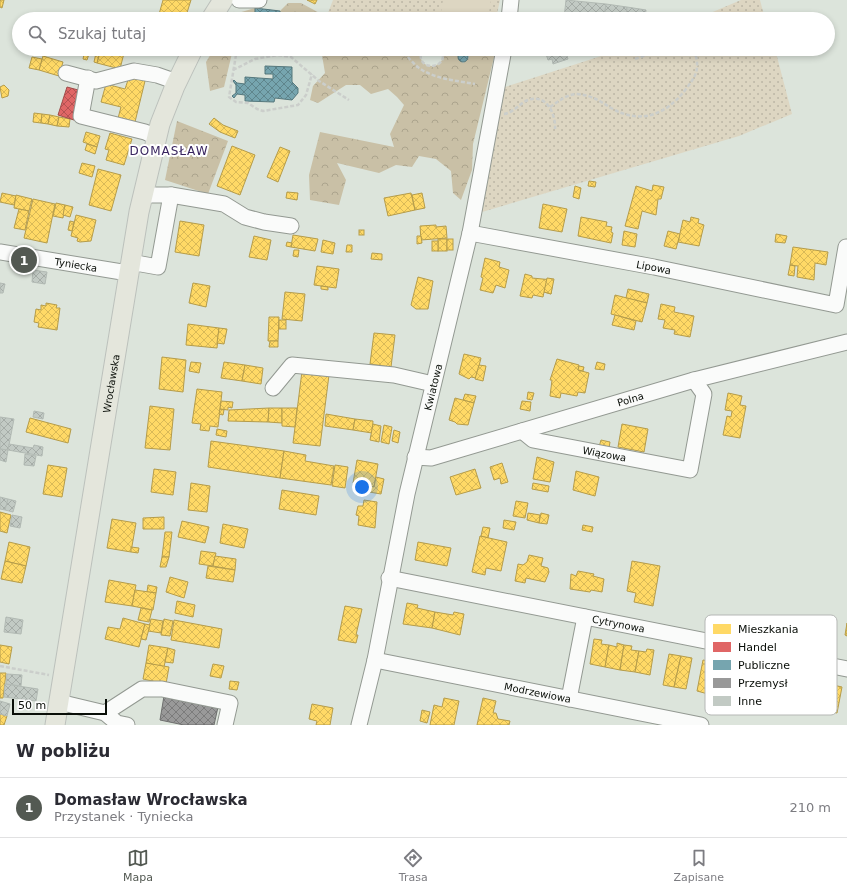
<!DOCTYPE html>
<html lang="pl">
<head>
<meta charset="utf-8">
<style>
  body { margin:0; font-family:"DejaVu Sans",sans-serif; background:#f7f7f7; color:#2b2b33 }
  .scale { position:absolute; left:12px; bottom:10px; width:95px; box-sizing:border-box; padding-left:4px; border:2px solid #090e08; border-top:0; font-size:11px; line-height:14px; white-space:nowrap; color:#090e08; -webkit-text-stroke:3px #fff; paint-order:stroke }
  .you { position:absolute; left:362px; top:487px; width:14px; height:14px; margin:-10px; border:3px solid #fff; border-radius:50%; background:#1a73e8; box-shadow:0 0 0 6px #1a73e833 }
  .badge { display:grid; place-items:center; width:26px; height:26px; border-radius:50%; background:#535952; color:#fff; font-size:13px; font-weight:700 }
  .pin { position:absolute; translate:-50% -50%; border:2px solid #fff; box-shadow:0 1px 4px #0006 }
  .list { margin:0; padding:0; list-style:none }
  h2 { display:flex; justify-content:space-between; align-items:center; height:52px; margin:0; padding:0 16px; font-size:17px }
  h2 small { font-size:13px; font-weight:400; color:#7c7c81 }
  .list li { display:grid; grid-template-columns:26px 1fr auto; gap:12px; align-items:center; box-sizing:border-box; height:60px; padding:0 16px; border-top:1px solid #e1e1e2 }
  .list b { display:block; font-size:15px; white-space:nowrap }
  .list p { margin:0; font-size:13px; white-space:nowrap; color:#7c7c81 }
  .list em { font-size:13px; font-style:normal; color:#7c7c81 }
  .icon { flex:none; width:22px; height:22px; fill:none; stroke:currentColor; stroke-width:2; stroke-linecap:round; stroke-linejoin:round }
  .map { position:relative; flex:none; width:847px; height:725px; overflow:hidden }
  .search { position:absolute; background:#fff; box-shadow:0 2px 6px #0003; left:12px; right:12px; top:12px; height:44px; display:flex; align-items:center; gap:10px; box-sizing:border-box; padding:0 14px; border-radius:22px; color:#7c7c81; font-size:15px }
  .sheet { height:112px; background:#fff }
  nav { display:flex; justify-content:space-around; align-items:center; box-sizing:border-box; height:56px; border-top:1px solid #e1e1e2; background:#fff; font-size:11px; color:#7c7c81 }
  nav a { display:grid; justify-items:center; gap:2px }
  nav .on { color:#535952 }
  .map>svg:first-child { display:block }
  .grass { fill:url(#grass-dots) }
  .forest { fill:url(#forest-crowns); fill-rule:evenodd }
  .pitch { fill:#ddd6c2 }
  .homes { fill:url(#homes-cross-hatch); stroke:#b59c4a }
  .shops { fill:url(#shops-cross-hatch); stroke:#a04c4a }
  .public { fill:url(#public-cross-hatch); stroke:#55787d }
  .industry { fill:url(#industry-cross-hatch); stroke:#6e6f6e }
  .building { fill:url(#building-cross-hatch); stroke:#b2bab4 }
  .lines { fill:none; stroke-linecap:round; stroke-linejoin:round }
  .minor-casing { stroke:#939992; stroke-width:17 }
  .major-casing { stroke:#bcc1bc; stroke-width:21 }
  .path { stroke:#cbcecb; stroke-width:2.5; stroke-dasharray:4 2; stroke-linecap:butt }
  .minor { stroke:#fafbfa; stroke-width:15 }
  .major { stroke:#e4e6dc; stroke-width:19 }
  .labels { text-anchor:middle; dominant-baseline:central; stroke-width:4; stroke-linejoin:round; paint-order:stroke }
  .street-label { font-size:10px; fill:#090e08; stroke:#fff }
  .quarter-label { font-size:12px; letter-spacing:1px; fill:#38245f; stroke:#fff }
  .key { fill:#fff; stroke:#b5b7b5; stroke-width:1 }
  .key-label { font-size:11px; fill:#090e08 }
</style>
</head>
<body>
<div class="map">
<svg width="847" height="725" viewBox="0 0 847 725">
  <defs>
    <pattern id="grass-dots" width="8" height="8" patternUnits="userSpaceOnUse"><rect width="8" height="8" fill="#ddd6c2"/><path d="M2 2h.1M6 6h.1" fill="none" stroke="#bcb6a5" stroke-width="1.8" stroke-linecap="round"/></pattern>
    <pattern id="forest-crowns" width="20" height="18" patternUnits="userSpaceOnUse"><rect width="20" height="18" fill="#c9c0a6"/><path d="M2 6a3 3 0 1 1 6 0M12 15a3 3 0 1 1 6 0" fill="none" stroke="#aba48d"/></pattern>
    <pattern id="homes-cross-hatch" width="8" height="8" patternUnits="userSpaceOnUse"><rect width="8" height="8" fill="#ffd966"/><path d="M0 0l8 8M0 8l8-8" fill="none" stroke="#d9b957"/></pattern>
    <pattern id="shops-cross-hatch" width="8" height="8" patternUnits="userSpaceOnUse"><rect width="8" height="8" fill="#e06666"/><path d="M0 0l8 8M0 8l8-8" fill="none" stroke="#b45252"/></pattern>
    <pattern id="public-cross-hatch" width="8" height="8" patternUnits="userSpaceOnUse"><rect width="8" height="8" fill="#76a5af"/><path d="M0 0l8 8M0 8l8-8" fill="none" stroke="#5f858c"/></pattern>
    <pattern id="industry-cross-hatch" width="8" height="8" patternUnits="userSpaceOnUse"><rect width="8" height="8" fill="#999"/><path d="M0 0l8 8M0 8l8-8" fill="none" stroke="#7b7b7b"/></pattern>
    <pattern id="building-cross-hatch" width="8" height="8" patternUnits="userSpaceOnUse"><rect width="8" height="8" fill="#c2cac4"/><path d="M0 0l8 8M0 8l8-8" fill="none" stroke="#a5aca7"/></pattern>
  </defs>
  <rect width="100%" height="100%" fill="#dce4db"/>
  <g class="grass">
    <path d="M333,0H500L496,19L326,18Z"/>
    <path d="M741,0H760L765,19H696Z"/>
    <path d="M623,49H775L792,114L739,136L482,212L505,87Z"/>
  </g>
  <g class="forest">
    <path d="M288,3H301L325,16L341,19H280V11Z"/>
    <path d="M255,8V19H237L238,13Z"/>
    <path d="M214,49H233L224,87L210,91L206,62Z"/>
    <path d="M285,49H422C413,73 452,70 441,49H496L473,144L472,170L461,200L453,193L451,171L436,159L419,156L412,167L396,165L379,173L337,163L346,180L339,205L310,200L309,175L320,132L394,147L390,134L404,105L397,97L388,89L371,94L360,85H346L318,103L310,100L313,86L325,73L322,55ZM464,52L468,55L469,58L463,63L458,57L461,53Z"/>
    <path d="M177,121L228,141L208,194L165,180Z"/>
  </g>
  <path class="pitch" d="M443,0H491L488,19H440Z"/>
  <g class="homes">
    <path d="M0,0H4L2,8L0,7Z"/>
    <path d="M163,0H191L185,19L158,18Z"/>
    <path d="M307,0H317L315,4Z"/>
    <path d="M527,15L549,17V19H527Z"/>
    <path d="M101,49H111L124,53L120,69L97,63Z"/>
    <path d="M85,50L90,51L87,60L83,59Z"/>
    <path d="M96,53L99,54L97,63L94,62Z"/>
    <path d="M43,56L63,62L59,76L39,70Z"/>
    <path d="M32,57L42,59L39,70L29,68Z"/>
    <path d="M129,77L145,81L134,126L117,122L121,107L101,102L106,84L125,89Z"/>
    <path d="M4,85L9,90L8,96L2,98L0,87Z"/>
    <path d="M34,113L42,114L41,123L33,122Z"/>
    <path d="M42,114L50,115L48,124L41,123Z"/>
    <path d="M50,115L59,117L57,126L48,124Z"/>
    <path d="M59,117L70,119L69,127L57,126Z"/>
    <path d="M214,118L223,125L238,131L235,138L220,132L209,124Z"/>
    <path d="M86,132L100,136L97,147L83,142Z"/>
    <path d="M110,133L132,139L124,165L106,160L109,150L105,149Z"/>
    <path d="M87,144L97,147L95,154L85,150Z"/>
    <path d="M232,146L255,155L240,195L217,186Z"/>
    <path d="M280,147L290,151L278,182L267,177Z"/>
    <path d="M82,163L95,166L92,177L79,173Z"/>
    <path d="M98,169L121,175L111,211L89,205Z"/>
    <path d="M589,181L596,182L595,187L588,186Z"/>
    <path d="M653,185L664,187L661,199H658L656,215L642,211L638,229L625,226L636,186L652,191Z"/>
    <path d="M575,186L581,188L579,199L573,197Z"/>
    <path d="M287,192L298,193L297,200L286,198Z"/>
    <path d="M2,193L16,196L14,205L0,202Z"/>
    <path d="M411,193L415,210L388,216L384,198Z"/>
    <path d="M422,193L425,208L415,210L412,195Z"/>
    <path d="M16,195L32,199L29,211L14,208Z"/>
    <path d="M33,199L55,204L47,243L24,238Z"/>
    <path d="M56,203L65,205L63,218L53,216Z"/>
    <path d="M543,204L567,209L562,232L539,228Z"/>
    <path d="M65,205L73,207L70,217L63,215Z"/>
    <path d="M19,209L29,211L25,230L14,228Z"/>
    <path d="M76,215L96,220L91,241L80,242L77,241L78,238L71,236Z"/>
    <path d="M581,217L607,222L606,226L612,227L611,232L613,233L611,243L578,236Z"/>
    <path d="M691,217L699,219L698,223L704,225L699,246L678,242L683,220L690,222Z"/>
    <path d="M70,221L74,222L72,231L68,230Z"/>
    <path d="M180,221L204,225L199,256L175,252Z"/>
    <path d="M436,225V227L446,226L447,238L421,240L420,226Z"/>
    <rect x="359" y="230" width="5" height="5"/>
    <path d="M624,231L637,234L635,247L622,245Z"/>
    <path d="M668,231L680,234L676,249L664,246Z"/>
    <path d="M776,234L787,236L785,243L775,242Z"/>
    <path d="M293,235L318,239L315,251L291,247Z"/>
    <path d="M254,236L271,240L267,260L249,257Z"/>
    <path d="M417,236H421L422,243L417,244Z"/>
    <rect x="438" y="239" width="9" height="12"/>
    <rect x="447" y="239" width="6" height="11"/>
    <path d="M323,240L335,243L333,254L321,252Z"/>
    <rect x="432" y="241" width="6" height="10"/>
    <path d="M287,242L292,243L291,247L286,246Z"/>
    <path d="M347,245H352V252H346Z"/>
    <path d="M793,247L828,252L826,265L815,263L814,280L797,277L798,266L790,265Z"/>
    <path d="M294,250H299L298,257L293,256Z"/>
    <path d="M372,253L382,254V260L371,259Z"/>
    <path d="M485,258L500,262L499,267L509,270L505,288L496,285L493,293L480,290L483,278L481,277Z"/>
    <path d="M790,265L795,266L794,276L788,275Z"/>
    <path d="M317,266L339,269L336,288L314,285Z"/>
    <path d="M525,274L532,276V278L553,280L551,294L544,292L543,297L533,295L532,298L520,296Z"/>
    <path d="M418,277L433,281L428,309H416L411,305Z"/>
    <path d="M547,278L554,279L551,294L544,292Z"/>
    <path d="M193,283L210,286L206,307L189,303Z"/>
    <path d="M321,286L328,287V290L321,289Z"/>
    <path d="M628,289L649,294L647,303L626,298Z"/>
    <path d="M285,292L305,294L302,321L282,319Z"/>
    <path d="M615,295L647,303L642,322L611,314Z"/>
    <path d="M46,303L57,305L56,308H60L57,330L38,327L39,323L34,322L36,309L41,310V305L46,306Z"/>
    <path d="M661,304L675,307L674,312L694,316L690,337L674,334L675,330L663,328L665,320L658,319Z"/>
    <path d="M615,315L636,321L634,330L612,325Z"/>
    <path d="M269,317H279L278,341H268Z"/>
    <rect x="279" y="320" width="7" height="9"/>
    <path d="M188,324L219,328L217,348L186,345Z"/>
    <path d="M219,328L227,329L224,344L217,343Z"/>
    <path d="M374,333L395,335L391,367L370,364Z"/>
    <path d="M270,341H278V347H269Z"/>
    <path d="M464,354L481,358L476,378L471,377L469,379L459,374Z"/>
    <path d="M162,357L186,360L183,392L159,389Z"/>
    <path d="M557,359L579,365L578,370L589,373L585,393L578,392L577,396L561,393L560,398L550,396L552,380H550Z"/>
    <path d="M191,362L201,363L199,373L189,371Z"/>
    <path d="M224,362L245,365L242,381L221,378Z"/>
    <path d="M597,362L605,364L604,370L595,369Z"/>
    <path d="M245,365L263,368L261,384L242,381Z"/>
    <path d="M479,365L486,366L483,381L475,379Z"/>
    <path d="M579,366L584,367L583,371L578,370Z"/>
    <path d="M302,371L329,375L320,446L293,443Z"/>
    <path d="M197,389L222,392L218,427L210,426L209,431L200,430L201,424L192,423Z"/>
    <path d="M528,392L534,393L532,400L527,399Z"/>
    <path d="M728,393L742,396L740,405L746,406L740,438L723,435L727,416L731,417L732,411L725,410Z"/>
    <path d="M465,394L476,396L474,403L463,400Z"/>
    <path d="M455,398L474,403L468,425L457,424L455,422L449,420Z"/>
    <path d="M221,401L233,402L232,408L228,407V410L220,409Z"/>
    <path d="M522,401L531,402L530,411L520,409Z"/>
    <path d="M150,406L174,409L170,450L145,448Z"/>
    <path d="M269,408L268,422L228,421L229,410Z"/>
    <path d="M269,408H282V423L268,422Z"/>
    <path d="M282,408H297L295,427L282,426Z"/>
    <path d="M220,409L224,410L223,415L219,414Z"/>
    <path d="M326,414L355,419L353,430L325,426Z"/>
    <path d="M30,418L71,429L68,443L26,432Z"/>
    <path d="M355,419L373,421L372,433L353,430Z"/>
    <path d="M373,424L381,426L379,442L370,440Z"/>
    <path d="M622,424L648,429L644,452L618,447Z"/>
    <path d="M384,425L392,427L389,444L381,442Z"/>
    <path d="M217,429L227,431L226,437L216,435Z"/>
    <path d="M394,430L400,432L398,443L392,441Z"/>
    <path d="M601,440L610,442L609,448L599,447Z"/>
    <path d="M211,441L284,451L280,478L208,467Z"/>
    <path d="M284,451L306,455L305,461L334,466L331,485L280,478Z"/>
    <path d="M537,457L554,462L550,482L533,479Z"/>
    <path d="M357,460L378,464L374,487L353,483Z"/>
    <path d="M502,463L508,482L501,484L500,478L494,480L490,467Z"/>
    <path d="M48,465L67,468L62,497L43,494Z"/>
    <path d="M335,465L348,467L345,488L332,486Z"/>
    <path d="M154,469L176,472L173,495L151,492Z"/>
    <path d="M475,469L481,488L456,495L450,477Z"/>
    <path d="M576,471L599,477L595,496L573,490Z"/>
    <path d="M376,477L384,479L381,494L369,492L370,486L374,487Z"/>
    <path d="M191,483L210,486L207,512L188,510Z"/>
    <path d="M533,483L549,486L548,492L532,489Z"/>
    <path d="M282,490L319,496L316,515L279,509Z"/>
    <path d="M364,500L377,502L375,528L358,525L359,516L356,515L358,506H363Z"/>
    <path d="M516,501L528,503L525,518L513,516Z"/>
    <path d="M0,512L11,515L7,533L0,531Z"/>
    <path d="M528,513L540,515L539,523L527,520Z"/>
    <path d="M541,513L549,515L547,524L539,523Z"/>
    <path d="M164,517V529H143V518Z"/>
    <path d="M112,519L136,523L131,552L107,548Z"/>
    <path d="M504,520L516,522L514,530L503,528Z"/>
    <path d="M182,521L209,527L205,543L178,537Z"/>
    <path d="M223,524L248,529L244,548L220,543Z"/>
    <path d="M583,525L593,527L592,532L582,530Z"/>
    <path d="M483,527L490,528L488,538L481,536Z"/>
    <path d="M165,532H172L169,557H162Z"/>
    <path d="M480,536L507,542L501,571L486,568L485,575L472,572Z"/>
    <path d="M9,542L30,547L26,566L5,561Z"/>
    <path d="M418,542L451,548L447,566L415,560Z"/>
    <path d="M131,547L139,548L138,553L131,552Z"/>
    <path d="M201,551L216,553L213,566L199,564Z"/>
    <path d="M529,555L543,558L541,566L548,568L549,572L545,582L526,578L525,583L515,581L518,564L523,565L527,562Z"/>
    <path d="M215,556L236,559L235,570L213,566Z"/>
    <path d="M162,557H169L166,567H160Z"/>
    <path d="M5,561L26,566L22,583L1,579Z"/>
    <path d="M632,561L660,566L653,606L634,602L636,593L627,591Z"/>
    <path d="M208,566L235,570L233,582L206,578Z"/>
    <path d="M578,571L594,574L593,576L604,579L602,592L591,590L590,592L570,589L571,574L576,576Z"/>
    <path d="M170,577L188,582L184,598L166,592Z"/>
    <path d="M109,580L136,585L132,606L105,602Z"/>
    <path d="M148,585L157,587L156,593L147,592Z"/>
    <path d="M135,590L156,593L153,610L132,606Z"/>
    <path d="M177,601L195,605L193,617L175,613Z"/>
    <path d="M407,603L418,605L417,608L435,612L432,628L403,624Z"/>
    <path d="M345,606L362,609L356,635H358L356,643L338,640Z"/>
    <path d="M141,608L152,610L149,622L138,620Z"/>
    <path d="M435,612L453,615L454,612L464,614L460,635L432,628Z"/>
    <path d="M123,618L145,624L139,647L105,639L108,627L120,629Z"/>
    <path d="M151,619L163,621L161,633L148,631Z"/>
    <path d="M164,619L173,621L170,636L161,635Z"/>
    <path d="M174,620L222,629L219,648L171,640Z"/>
    <path d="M847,623V636L845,635Z"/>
    <path d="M145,624L150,625L146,640L141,639Z"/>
    <path d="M594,639L602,640L601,644L609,645L605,667L590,664Z"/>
    <path d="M617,643L624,645L620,670L605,667L609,645L617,647Z"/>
    <path d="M0,645L12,647L9,664L0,662Z"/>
    <path d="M149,645L168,648L164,667L146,663Z"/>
    <path d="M624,645L632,646L631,650L639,651L635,672L620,670Z"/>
    <path d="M168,648L175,650L173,663L165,662Z"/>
    <path d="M647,649L654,650L650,675L635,672L639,651L646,652Z"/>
    <path d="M669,654L681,656L674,687L663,685Z"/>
    <path d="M681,656L692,658L686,689L674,687Z"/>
    <path d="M703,660L714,662L708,694L697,691Z"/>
    <path d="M146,663L169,667L166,684L143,679Z"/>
    <path d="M213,664L224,666L221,678L210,676Z"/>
    <path d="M0,673H6L3,698H0Z"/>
    <path d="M230,681L239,682L237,690L229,689Z"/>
    <path d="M829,684L842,687L837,713L825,711L827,704L818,702L817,709L804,706L807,686L822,689L821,692L827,693Z"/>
    <path d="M444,698L459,701L454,725H430L434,705L442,707Z"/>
    <path d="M483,698L496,701L493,713H496L498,719L510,721L509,725H477Z"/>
    <path d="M312,704L333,708L330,725H316L317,721L309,719Z"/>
    <path d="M422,710L430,712L427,723L420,721Z"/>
    <path d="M0,714L7,716L4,725H0Z"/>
  </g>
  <path class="shops" d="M67,87L82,91L74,120L58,115Z"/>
  <g class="public">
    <path d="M255,8L280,11V19H255Z"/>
    <circle cx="463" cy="57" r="5"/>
    <path d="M265,66L292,67V82L298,88V93L292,100L275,98L274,102L245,101V95L237,94L234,98L232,96L236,93V85L233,81L234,80L237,83L245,84V77L273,79V74H265Z"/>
  </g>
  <path class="industry" d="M164,696L218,707L214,725H184L160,720Z"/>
  <g class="building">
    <path d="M566,0L606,4L604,19L564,18Z"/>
    <path d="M606,4L627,7L626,19H604Z"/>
    <path d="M627,7L646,10L645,19H626Z"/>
    <path d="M553,49H565L568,59L553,64L552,59L548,60L545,51Z"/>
    <path d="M20,263L30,265L29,269L20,268Z"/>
    <path d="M33,270L47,272L45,284L32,282Z"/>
    <path d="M0,283L5,284L3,293H0Z"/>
    <path d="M34,411L44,413L43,419L33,417Z"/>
    <path d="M0,417L14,419L8,450L0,449Z"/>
    <path d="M9,444L33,448L34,445L43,447L42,456L8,450Z"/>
    <path d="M0,449L8,450L6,462L0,460Z"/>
    <path d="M25,454L36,456L34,466L24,465Z"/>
    <path d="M0,497L8,499L5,510L0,509Z"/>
    <path d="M8,499L16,501L13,512L5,510Z"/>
    <path d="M12,515L22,517L20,528L10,526Z"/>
    <path d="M6,617L23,620L21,634L4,632Z"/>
    <path d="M7,674L22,675L21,686L6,684Z"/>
    <path d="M5,684L38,689L36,701L4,697Z"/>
    <path d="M0,701L10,704L7,716L0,714Z"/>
  </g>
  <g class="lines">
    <defs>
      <g id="minor">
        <path d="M239,0H259"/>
        <path d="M509,19L511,0"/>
        <path d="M66,73L96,81L134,71L157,75L177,82"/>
        <path d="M88,78L81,116L145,132L156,137"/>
        <path d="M171,195L224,204L245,217L264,222L291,226"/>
        <path id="s1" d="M470,233L654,267L836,305L846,247"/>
        <path id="s2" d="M0,252L128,273"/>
        <path d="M130,262L158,267L171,195H142"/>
        <path d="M273,388L292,365L394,375L433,384"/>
        <path id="s3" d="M522,431L533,440L690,470L704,394L694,380"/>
        <path id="s4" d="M415,457L431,458L694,380L847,342"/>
        <path id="s5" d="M389,578L847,669"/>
        <path id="s6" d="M375,660L701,725"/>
        <path d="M569,699L585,617"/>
        <path d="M59,702L105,713L117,723L127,725"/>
        <path d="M105,713L142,689H162L230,703L225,725"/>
        <path id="s7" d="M359,725L375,660L407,494L470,233L504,49"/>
      </g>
      <g id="major">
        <path d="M211,19L223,0"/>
        <path id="s8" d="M55,725L139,212L160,124L175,86L193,49"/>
      </g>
    </defs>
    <use href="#minor" class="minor-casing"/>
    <use href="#major" class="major-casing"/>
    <g class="path">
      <path d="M233,19L235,12"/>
      <path d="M237,49L229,97L236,102L248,103L257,109L263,111L298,105L306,95L312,74"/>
      <path d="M399,49C408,55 413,65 422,70C437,79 458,81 475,84"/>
      <path d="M422,49C413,73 452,70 441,49"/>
      <path d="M635,59L663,49"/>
      <path d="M233,70L255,59L278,55L291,57L319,81L349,100"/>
      <path d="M550,107C559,101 567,94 577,94C591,95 600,101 611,108C641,125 666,115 686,89C696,76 700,69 695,53L684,49"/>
      <path d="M504,114C513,113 520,103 528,100C546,93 556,114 555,129"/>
      <path d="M0,666L49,675"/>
    </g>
    <use href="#minor" class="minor"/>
    <use href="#major" class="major"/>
  </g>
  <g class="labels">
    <g class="street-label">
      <text stroke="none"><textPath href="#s2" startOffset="77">Tyniecka</textPath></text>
      <text stroke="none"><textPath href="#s1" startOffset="187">Lipowa</textPath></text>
      <text stroke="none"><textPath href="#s8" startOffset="346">Wrocławska</textPath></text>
      <text stroke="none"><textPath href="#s7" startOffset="346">Kwiatowa</textPath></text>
      <text stroke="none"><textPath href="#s4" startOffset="224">Polna</textPath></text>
      <text stroke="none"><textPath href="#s3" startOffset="87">Wiązowa</textPath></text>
      <text stroke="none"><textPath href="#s5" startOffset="234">Cytrynowa</textPath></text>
      <text stroke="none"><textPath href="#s6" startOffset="166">Modrzewiowa</textPath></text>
    </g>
    <g class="quarter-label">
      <text x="169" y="151">DOMASŁAW</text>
    </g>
  </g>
  <rect x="705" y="615" width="132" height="100" rx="6" class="key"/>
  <rect x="713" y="624" width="18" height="10" fill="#ffd966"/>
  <rect x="713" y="642" width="18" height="10" fill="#e06666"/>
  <rect x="713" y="660" width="18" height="10" fill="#76a5af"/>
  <rect x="713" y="678" width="18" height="10" fill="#999"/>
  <rect x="713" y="696" width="18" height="10" fill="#c2cac4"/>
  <g class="key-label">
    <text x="738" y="633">Mieszkania</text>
    <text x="738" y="651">Handel</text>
    <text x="738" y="669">Publiczne</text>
    <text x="738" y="687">Przemysł</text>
    <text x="738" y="705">Inne</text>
  </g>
</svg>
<div class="scale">50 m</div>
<div class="you"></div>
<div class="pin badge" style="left:24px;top:260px">1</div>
<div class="search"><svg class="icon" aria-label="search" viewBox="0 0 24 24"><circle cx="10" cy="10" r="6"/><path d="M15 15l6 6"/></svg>Szukaj tutaj</div>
</div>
<section class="sheet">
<h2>W pobliżu<small></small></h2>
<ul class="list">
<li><span class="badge">1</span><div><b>Domasław Wrocławska</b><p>Przystanek · Tyniecka</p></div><em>210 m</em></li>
</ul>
</section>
<nav>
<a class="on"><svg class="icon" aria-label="map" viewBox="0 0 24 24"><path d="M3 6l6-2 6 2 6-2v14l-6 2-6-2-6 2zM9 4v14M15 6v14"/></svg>Mapa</a>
<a><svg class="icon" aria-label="directions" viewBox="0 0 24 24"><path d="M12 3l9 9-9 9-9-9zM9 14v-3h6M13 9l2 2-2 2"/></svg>Trasa</a>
<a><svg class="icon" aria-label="saved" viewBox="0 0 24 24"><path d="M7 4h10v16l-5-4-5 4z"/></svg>Zapisane</a>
</nav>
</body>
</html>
